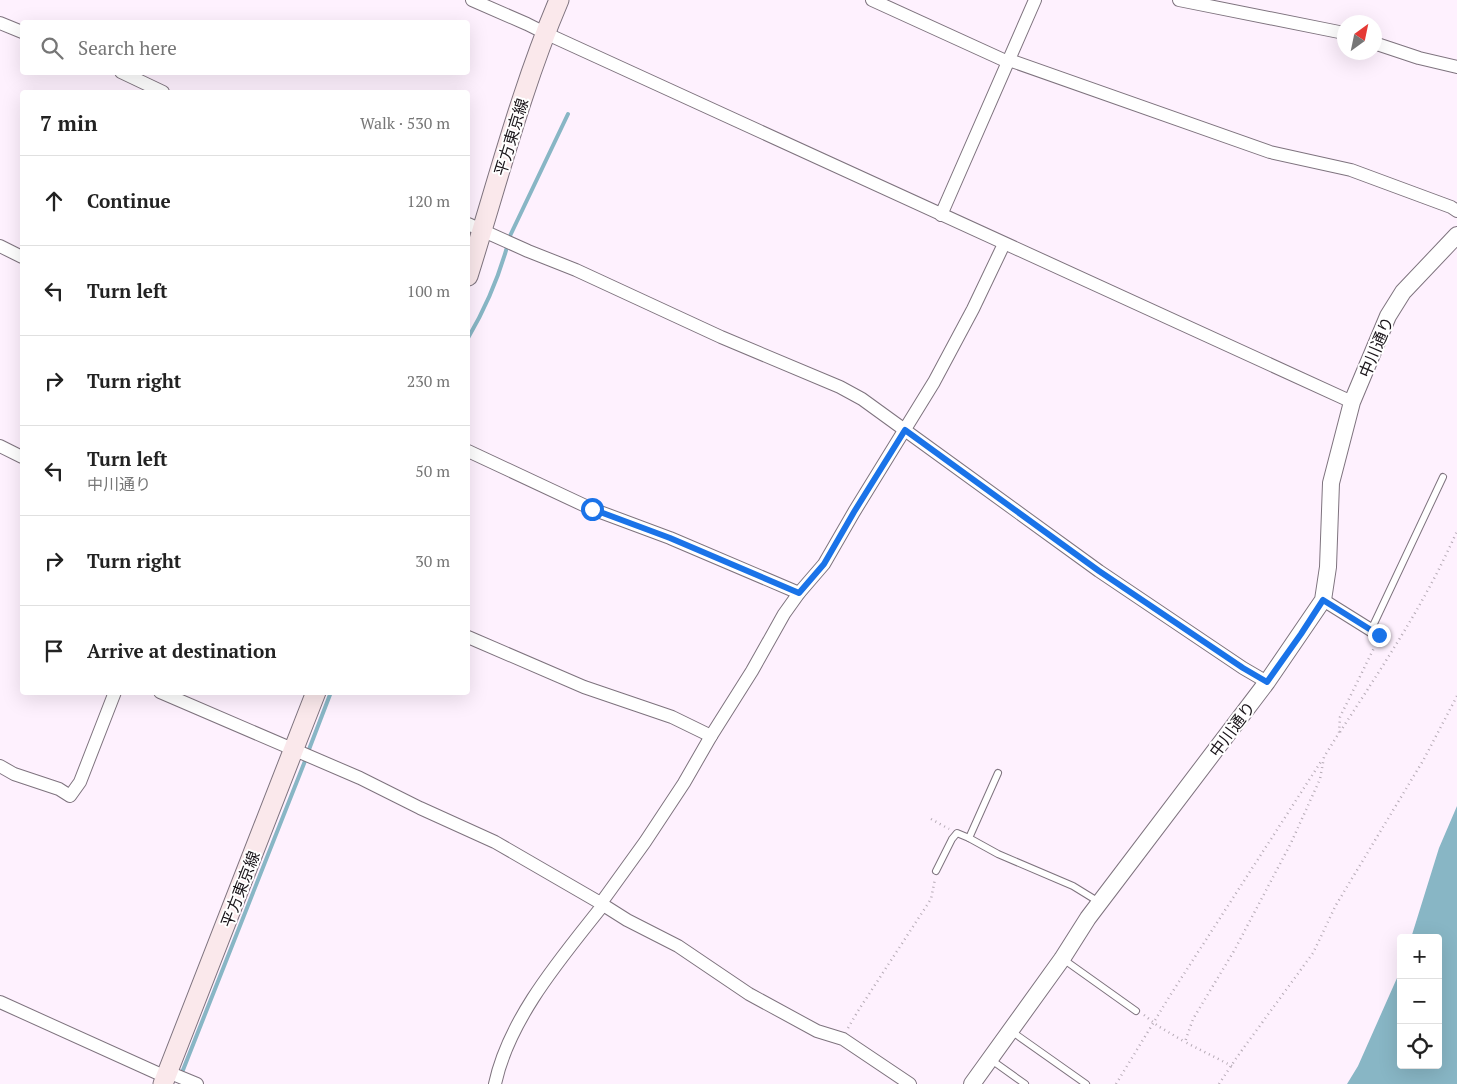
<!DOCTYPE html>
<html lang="en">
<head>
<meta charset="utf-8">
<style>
  body { margin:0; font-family:"PT Serif","Noto Sans JP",serif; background:#f6f6f6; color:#222 }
  .controls { position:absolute; right:15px; bottom:15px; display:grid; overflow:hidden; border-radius:5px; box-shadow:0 5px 20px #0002 }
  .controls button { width:45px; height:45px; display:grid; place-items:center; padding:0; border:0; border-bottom:1px solid #e0e0e0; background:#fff; color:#222; font:25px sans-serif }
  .compass { position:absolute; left:1337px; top:15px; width:45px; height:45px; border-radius:50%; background:#fff; box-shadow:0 5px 20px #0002; rotate:33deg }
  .stop { position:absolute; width:15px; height:15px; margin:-11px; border:4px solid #1a73e8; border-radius:50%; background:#fff }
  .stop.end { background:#1a73e8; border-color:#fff; box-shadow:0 1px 5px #0008 }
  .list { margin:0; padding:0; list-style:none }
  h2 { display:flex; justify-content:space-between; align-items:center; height:65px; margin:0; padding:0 20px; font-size:21px }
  h2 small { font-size:16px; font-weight:400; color:#767676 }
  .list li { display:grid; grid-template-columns:32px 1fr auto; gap:15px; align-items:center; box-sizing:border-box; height:90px; padding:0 20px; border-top:1px solid #e0e0e0 }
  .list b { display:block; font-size:19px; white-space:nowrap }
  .list p { margin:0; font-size:16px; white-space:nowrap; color:#767676 }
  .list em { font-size:16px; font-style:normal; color:#767676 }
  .icon { flex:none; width:28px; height:28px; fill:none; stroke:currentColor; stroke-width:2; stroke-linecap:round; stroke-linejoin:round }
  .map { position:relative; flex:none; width:1457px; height:1084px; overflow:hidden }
  .search { position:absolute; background:#fff; box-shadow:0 5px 20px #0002; left:20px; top:20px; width:450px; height:55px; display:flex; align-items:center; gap:12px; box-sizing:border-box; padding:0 18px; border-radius:5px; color:#767676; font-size:19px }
  .panel { position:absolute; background:#fff; box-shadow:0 5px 20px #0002; left:20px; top:90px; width:450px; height:605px; border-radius:5px }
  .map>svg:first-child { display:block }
  .water { fill:#88b6c5 }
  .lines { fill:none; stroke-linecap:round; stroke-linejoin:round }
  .stream { stroke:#88b6c5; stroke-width:4 }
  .service-casing { stroke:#7e737e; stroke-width:8 }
  .minor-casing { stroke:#7e737e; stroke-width:14 }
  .tertiary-casing { stroke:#7e737e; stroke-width:18 }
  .secondary-casing { stroke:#7e737e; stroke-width:21 }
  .path { stroke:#b6abb6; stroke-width:2.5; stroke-dasharray:1 4; stroke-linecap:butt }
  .service { stroke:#fff; stroke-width:6 }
  .minor { stroke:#fff; stroke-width:12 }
  .tertiary { stroke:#fff; stroke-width:16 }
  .secondary { stroke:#fae8eb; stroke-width:19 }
  .route { stroke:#1a73e8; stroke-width:6 }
  .labels { text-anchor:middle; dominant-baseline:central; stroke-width:4; stroke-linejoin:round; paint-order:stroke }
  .street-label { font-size:16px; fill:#191419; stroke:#fff }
</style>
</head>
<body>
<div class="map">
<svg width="1457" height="1084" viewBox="0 0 1457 1084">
  <rect width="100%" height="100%" fill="#fef1fe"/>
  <path class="water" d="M1457,806V1084H1347L1358,1066L1401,969V1065H1438V938H1411L1439,848Z"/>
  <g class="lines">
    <g class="stream">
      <path d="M509,238L568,114"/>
      <path d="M468,338C485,309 498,279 507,247"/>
      <path d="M308,752L331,692"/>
      <path d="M183,1070L305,761"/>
    </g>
    <defs>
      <g id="service">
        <path d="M1371,630L1443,477"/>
        <path d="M969,838L998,773"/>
        <path d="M936,871L952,839L957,833L969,838L998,854L1073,886L1099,902"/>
        <path d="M1063,959L1136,1011"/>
        <path d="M1011,1031L1086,1084"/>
        <path d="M990,1059L1025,1084"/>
      </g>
      <g id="minor">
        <path d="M472,0L527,24L545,33L1352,402"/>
        <path d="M872,0L1008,62"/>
        <path d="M1179,0L1344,33"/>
        <path d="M0,23L22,32"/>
        <path d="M1374,43L1419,58L1457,67"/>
        <path d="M1009,60L1270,152L1351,170L1451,207L1457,211"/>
        <path d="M121,72L163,92"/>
        <path d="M941,215L1035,0"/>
        <path d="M468,224L528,251L576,270L721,337L840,387L862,399L1099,571L1243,668L1267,682"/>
        <path d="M0,246L22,257"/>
        <path d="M0,446L22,457"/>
        <path d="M468,451L592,509L670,538L799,593"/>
        <path d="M1323,600L1379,635"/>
        <path d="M468,637L584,687L672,717L711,736"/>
        <path d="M160,692L360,778L420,808L495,842L597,901L627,920L678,946L749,994L817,1031L843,1039L910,1084"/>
        <path d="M0,766L14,774L59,789L70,796L80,782L115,692"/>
        <path d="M601,903L645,842L684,783L711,736L752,671L784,614L799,593L824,564L854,512L934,382L973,309L1004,244"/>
        <path d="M0,1002L166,1077"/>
        <path d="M168,1072L197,1084"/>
        <path d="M495,1084C509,1018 562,957 603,905"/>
      </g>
      <path id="tertiary" d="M972,1084L1062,959L1088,918L1267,682L1323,600L1328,567L1331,483L1352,402L1388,316L1403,292L1457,235"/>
      <g id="secondary">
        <path d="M468,276C497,184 521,89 559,0"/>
        <path d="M163,1084L316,692"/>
      </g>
    </defs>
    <use href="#service" class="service-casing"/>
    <use href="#minor" class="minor-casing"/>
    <use href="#tertiary" class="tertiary-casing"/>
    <use href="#secondary" class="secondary-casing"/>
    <g class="path">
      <path d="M1340,732C1382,667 1426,602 1457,531"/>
      <path d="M931,819L949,829"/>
      <path d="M1144,1015L1158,1026L1185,1042"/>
      <path d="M848,1028L858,1011L931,899L935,879"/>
      <path d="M1232,1066L1185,1042L1193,1019L1234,951L1291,843L1320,779L1324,757L1339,733L1340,717L1375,646"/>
      <path d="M1116,1084L1171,994L1322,760"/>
      <path d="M1219,1084L1237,1057L1313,953L1336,905L1424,759L1457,696"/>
    </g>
    <use href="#service" class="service"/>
    <use href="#minor" class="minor"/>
    <use href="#tertiary" class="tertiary"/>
    <use href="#secondary" class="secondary"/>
  </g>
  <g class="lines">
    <path class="route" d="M592,509L670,538L799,593L824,564L854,512L905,430L1099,571L1243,668L1267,682L1301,634L1323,600L1379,635"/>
  </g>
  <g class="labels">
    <g class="street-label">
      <text transform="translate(511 137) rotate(-73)">平方東京線</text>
      <text transform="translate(1376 347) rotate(-67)">中川通り</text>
      <text transform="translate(1232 729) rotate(-53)">中川通り</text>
      <text transform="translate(240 889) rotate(-69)">平方東京線</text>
    </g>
  </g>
</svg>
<div class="controls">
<button>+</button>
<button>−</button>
<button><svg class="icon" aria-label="locate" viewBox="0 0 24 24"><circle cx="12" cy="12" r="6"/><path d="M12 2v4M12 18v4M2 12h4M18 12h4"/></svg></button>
</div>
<svg class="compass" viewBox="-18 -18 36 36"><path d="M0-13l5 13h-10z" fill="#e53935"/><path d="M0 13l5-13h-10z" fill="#767676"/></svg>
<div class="stop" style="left:592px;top:509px"></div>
<div class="stop end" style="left:1379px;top:635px"></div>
<div class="search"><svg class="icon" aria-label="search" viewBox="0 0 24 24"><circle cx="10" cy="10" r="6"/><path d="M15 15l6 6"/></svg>Search here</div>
<section class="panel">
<h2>7 min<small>Walk · 530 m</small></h2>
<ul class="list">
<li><svg class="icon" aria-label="ahead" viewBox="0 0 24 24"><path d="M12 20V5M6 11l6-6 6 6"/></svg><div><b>Continue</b></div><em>120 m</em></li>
<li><svg class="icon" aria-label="left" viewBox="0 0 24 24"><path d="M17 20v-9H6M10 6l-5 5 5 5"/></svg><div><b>Turn left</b></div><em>100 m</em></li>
<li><svg class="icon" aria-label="right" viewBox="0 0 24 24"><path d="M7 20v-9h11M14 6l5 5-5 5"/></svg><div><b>Turn right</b></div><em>230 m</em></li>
<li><svg class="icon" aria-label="left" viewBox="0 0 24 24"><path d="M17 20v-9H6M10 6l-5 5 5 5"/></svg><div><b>Turn left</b><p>中川通り</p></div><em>50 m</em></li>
<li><svg class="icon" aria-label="right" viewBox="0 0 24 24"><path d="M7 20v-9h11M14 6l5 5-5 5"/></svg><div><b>Turn right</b></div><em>30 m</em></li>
<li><svg class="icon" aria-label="arrive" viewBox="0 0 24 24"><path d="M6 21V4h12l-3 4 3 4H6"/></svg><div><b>Arrive at destination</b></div></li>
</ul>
</section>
</div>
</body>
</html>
